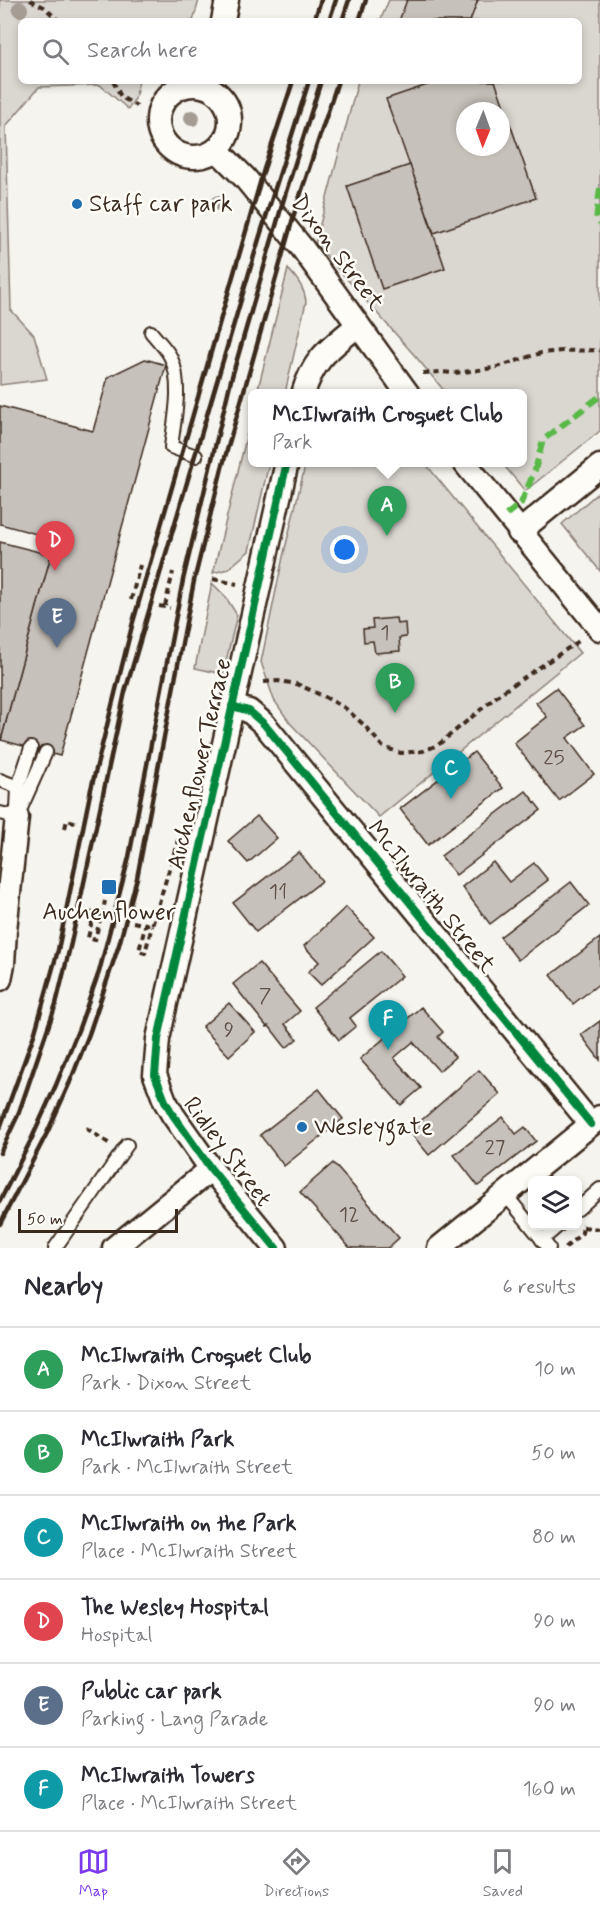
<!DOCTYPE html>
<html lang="en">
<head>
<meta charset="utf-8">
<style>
  body { margin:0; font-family:Mynerve,sans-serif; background:#f2f2f3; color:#2b2b33 }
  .controls { position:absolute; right:18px; bottom:18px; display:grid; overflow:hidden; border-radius:9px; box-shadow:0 3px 9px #0003 }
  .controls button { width:54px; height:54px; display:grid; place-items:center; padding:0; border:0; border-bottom:2px solid #e1e1e2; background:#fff; color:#2b2b33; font:30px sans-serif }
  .compass { position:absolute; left:456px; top:102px; width:54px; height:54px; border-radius:50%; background:#fff; box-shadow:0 3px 9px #0003; rotate:181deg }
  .scale { position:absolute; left:18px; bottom:15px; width:160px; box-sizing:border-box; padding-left:6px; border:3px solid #3b2a1e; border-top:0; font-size:16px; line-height:21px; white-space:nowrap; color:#3b2a1e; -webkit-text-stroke:4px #fdfcf7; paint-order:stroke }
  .you { position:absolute; left:345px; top:550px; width:21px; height:21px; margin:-15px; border:4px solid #fff; border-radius:50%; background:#1a73e8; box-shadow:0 0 0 9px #1a73e833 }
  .badge { display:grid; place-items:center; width:39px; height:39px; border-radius:50%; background:#7c3aed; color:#fff; font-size:20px; font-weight:700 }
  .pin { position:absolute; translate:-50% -50px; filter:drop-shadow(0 2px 3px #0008) }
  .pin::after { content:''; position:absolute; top:32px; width:21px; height:18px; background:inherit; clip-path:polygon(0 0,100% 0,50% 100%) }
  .popup { position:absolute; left:248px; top:389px; width:279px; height:78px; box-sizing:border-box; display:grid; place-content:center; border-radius:9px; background:#fff; filter:drop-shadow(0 2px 4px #0005); font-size:20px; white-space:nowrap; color:#7c7c81 }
  .popup b { font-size:22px; color:#2b2b33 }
  .popup::after { content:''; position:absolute; left:50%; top:100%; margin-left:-12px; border:12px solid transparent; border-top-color:#fff }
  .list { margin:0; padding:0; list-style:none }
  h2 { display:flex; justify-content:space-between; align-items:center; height:78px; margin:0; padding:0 24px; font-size:26px }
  h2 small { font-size:20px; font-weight:400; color:#7c7c81 }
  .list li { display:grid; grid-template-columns:39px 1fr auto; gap:18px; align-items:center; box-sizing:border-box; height:84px; padding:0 24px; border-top:2px solid #e1e1e2 }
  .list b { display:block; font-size:22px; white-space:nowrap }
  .list p { margin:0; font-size:20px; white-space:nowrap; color:#7c7c81 }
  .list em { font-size:20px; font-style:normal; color:#7c7c81 }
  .icon { flex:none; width:33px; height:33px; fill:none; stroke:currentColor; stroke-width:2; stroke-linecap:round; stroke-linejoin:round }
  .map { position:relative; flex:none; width:600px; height:1248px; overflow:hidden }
  .search { position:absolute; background:#fff; box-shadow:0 3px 9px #0003; left:18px; right:18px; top:18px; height:66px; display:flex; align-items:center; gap:15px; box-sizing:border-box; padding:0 21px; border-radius:9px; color:#7c7c81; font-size:22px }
  .sheet { height:582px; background:#fff }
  nav { display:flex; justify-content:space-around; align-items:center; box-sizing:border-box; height:84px; border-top:2px solid #e1e1e2; background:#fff; font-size:16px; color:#7c7c81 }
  nav a { display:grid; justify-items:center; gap:3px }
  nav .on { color:#7c3aed }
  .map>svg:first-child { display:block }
  .green { fill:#dad6d0; stroke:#8a8077; stroke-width:1.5; fill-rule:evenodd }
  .building { fill:#c7c1bb; stroke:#3b2a1e; stroke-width:1.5; fill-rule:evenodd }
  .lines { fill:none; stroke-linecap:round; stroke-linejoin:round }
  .lane-casing { stroke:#3b2a1e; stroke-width:16 }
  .street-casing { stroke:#3b2a1e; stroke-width:27 }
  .path { stroke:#3b2a1e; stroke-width:4; stroke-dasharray:6 4.5; stroke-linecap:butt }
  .lane { stroke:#fdfcf7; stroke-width:12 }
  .street { stroke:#fdfcf7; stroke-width:22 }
  .rail { stroke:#3b2a1e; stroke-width:4.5 }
  .path-bridge { stroke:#3b2a1e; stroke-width:4; stroke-dasharray:6 4.5; stroke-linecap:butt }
  .quiet { stroke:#58b947; stroke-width:6; stroke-dasharray:12 6; stroke-linecap:butt }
  .cycleway-casing { stroke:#fdfcf7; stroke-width:11 }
  .cycleway { stroke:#00873e; stroke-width:8 }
  .tree { fill:#a59d94 }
  .poi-dot { fill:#1f6fb2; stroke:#fdfcf7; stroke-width:2 }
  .labels { text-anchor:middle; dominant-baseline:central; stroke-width:5; stroke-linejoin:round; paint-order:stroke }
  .number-label { font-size:21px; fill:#5e5045 }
  .poi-label { font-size:24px; fill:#3b2a1e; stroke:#fdfcf7; text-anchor:start }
  .street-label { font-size:24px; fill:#3b2a1e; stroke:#fdfcf7 }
</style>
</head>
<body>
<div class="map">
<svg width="600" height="1248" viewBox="0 0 600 1248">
  <rect width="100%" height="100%" fill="#f5f4ee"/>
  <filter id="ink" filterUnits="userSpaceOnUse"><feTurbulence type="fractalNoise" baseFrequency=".0167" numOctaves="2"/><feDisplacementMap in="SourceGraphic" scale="12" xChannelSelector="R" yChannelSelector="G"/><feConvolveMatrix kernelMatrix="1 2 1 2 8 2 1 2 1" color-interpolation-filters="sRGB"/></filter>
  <g filter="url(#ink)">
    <g class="green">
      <path d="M0,0H199L193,21H21V81H139L135,99L128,109L100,85L39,87L6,126L11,310L34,335L47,379L0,385Z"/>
      <path d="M389,0H600V431L525,491L502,463L522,462V394L446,393L416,357L315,243L358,81H579V21H380ZM465,111H501V147H465Z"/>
      <path d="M288,269C298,279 305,289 306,302L285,393H257Z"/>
      <path d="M252,414V462L269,463L249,551L228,569L213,573Z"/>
      <path d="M306,462L425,463L580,653L379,817L290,723L274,700L261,662L283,557Z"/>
      <path d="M600,491V571L562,524Z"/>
      <path d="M212,583L225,596L237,615L223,674L195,668Z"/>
    </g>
    <g class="building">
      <path d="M407,0H478L470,21H399Z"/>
      <path d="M439,81H495L536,198L434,233L386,99ZM465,111H501V147H465Z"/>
      <path d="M410,165L445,268L382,289L347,186Z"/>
      <path d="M145,359L166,365L60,756L1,740L55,539L0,524V406L93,431L108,377Z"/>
      <path d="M0,542L51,555L1,740H0Z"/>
      <path d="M396,618L397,624L405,623L406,637L399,638L400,651L375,653L373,641L364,642L363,629L373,628L372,620Z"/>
      <path d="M556,688L585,725L567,738L594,774L559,801L514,743L547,717L536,703Z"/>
      <path d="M474,752L503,788L428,845L400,809Z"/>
      <path d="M526,791L541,810L456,875L441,856Z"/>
      <path d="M257,816L277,838L248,863L228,841Z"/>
      <path d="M299,852L322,881L256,932L233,903Z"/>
      <path d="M493,862L509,882L534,863L548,880L490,924L462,887Z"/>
      <path d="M571,882L589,905L518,960L500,937Z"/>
      <path d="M346,907L374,937L321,985L308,972L319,962L304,946Z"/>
      <path d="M600,938V983L573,1004L551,975Z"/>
      <path d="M381,951L402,976L350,1018L356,1026L339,1040L313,1007Z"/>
      <path d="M259,963L300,1011L285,1024L297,1039L286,1048L269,1026L267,1027L233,984Z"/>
      <path d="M229,1003L255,1032L229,1056L202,1027Z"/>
      <path d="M421,1007L443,1032L438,1037L455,1057L439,1071L413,1042L394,1058L421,1088L401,1105L360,1059Z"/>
      <path d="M600,1021V1060L581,1035Z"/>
      <path d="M479,1070L500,1094L429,1155L409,1131Z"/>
      <path d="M319,1089L343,1119L284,1166L260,1135Z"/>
      <path d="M503,1117L516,1134L525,1127L536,1141L478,1186L454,1155Z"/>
      <path d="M333,1163L399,1238L388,1248H350L300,1192Z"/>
    </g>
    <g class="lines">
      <defs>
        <g id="lane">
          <path d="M151,332C157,340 167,349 171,358C183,384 174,421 171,447L196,456"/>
          <path d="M0,780L18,787"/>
          <path d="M17,810L18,787L31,748"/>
          <path d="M0,813L17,817"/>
          <path d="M17,817L46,752"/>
          <path d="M505,1194L549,1248"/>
          <path d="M578,1209L600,1189"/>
          <path d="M542,1240L558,1226"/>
          <path d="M55,1248L127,1145"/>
        </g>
        <g id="street">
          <path d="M223,21L227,0"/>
          <circle cx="194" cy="121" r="36"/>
          <path d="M217,150L245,178L303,249L408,394"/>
          <path d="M303,394C314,357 331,348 358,325"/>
          <path d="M464,462L600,629"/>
          <path d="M519,532L600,466"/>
          <path d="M232,706L249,711L264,724L591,1124"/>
          <path d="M0,979L3,964L5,930L17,817"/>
          <path d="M114,1248L211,1169"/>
          <path d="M276,1248L211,1169L173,1115L165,1101L155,1075L158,1039L287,462"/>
          <path d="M439,1248L600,1117"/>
        </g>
      </defs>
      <use href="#lane" class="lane-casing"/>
      <use href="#street" class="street-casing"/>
      <g class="path">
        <path d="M30,0L44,7L59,21"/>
        <path d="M113,81L121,97L137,106"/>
        <path d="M423,373L440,372L455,373L494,368L541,353L562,351L600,350"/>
        <path d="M213,579L237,584"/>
        <path d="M131,600L140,565"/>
        <path d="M159,606L170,608"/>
        <path d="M165,606L173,572"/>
        <path d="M264,682L278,681L297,684L323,696L345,708L364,725L383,747L401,753L423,751L438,745L502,692L579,641"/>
        <path d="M65,828L67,820L78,823"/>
        <path d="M87,912L107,917"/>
        <path d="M102,916L105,901"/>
        <path d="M133,922L152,926L178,840"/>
        <path d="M86,1128L110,1144"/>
        <path d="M583,1227L600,1229"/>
        <path d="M565,1248L582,1233L583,1224"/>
      </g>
      <use href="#lane" class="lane"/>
      <use href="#street" class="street"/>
      <g class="rail">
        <path d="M314,21L321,0"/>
        <path d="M329,21L336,0"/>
        <path d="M342,21L349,0"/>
        <path d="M359,21L366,0"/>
        <path d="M0,1128L35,1032L58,950L91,789L133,622L264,169L293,81"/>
        <path d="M0,1153L18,1115L56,1004L71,943L125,692L259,239L309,81"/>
        <path d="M0,1201L31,1140L56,1085L79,1028L99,972L129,857L183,580L231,380L285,195L321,81"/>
        <path d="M0,1224L47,1133L70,1082L89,1034L119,945L137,878L194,581L222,468L295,211L338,81"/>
      </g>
      <g class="path-bridge">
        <path d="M94,911L88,938L95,940L101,915"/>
        <path d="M146,922L139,951L145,953L152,926"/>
      </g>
      <g class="quiet">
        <path d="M600,188L596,220L600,223"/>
        <path d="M506,515L521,503L535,470L543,440L600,396"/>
      </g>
      <defs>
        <g id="cycleway">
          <path d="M232,706L249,711L264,724L591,1124"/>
          <path d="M276,1248L211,1169L173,1115L165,1101L155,1075L158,1039L287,462"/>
        </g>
      </defs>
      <use href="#cycleway" class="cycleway-casing"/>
      <use href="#cycleway" class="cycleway"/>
    </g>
    <g class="tree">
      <circle cx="20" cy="9" r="8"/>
      <circle cx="192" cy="118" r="8"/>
      <circle cx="219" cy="203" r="8"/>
    </g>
  </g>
  <g class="poi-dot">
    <circle cx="77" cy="204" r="6"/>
    <rect x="101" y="879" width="16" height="16" rx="3"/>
    <circle cx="302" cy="1127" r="6"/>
  </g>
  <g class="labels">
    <g class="number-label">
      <text x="385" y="633">1</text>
      <text x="554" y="758">25</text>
      <text x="278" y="892">11</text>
      <text x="265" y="996">7</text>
      <text x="229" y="1030">9</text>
      <text x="495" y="1148">27</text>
      <text x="349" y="1215">12</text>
    </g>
    <g class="poi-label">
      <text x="89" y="204">Staff car park</text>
      <text x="109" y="912" text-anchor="middle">Auchenflower</text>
      <text x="314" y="1127">Wesleygate</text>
    </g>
    <g class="street-label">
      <text transform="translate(337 253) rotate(53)">Dixon Street</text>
      <text transform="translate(200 764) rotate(-77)">Auchenflower Terrace</text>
      <text transform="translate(431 897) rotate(51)">McIlwraith Street</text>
      <text transform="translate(227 1152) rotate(53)">Ridley Street</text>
    </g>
  </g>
</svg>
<div class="controls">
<button><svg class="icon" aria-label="layers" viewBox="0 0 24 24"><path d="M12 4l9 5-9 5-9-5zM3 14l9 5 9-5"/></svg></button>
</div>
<svg class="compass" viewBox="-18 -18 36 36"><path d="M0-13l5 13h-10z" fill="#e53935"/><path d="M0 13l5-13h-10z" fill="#7c7c81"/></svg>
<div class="scale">50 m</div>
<div class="you"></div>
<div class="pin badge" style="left:387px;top:536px;background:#2e9e5b">A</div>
<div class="popup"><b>McIlwraith Croquet Club</b>Park</div>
<div class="pin badge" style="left:395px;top:713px;background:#2e9e5b">B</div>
<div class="pin badge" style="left:451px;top:799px;background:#0f9aa8">C</div>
<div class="pin badge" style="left:55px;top:571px;background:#e0444e">D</div>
<div class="pin badge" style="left:57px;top:648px;background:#5c6f8a">E</div>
<div class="pin badge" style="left:388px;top:1050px;background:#0f9aa8">F</div>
<div class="search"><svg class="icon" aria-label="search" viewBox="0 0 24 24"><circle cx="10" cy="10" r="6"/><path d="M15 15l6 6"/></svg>Search here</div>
</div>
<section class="sheet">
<h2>Nearby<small>6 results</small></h2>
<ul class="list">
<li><span class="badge" style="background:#2e9e5b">A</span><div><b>McIlwraith Croquet Club</b><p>Park · Dixon Street</p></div><em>10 m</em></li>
<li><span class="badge" style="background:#2e9e5b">B</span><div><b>McIlwraith Park</b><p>Park · McIlwraith Street</p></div><em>50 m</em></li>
<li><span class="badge" style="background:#0f9aa8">C</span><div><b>McIlwraith on the Park</b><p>Place · McIlwraith Street</p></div><em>80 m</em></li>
<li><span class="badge" style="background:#e0444e">D</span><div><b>The Wesley Hospital</b><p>Hospital</p></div><em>90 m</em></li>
<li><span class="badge" style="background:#5c6f8a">E</span><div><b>Public car park</b><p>Parking · Lang Parade</p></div><em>90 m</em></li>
<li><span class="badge" style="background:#0f9aa8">F</span><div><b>McIlwraith Towers</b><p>Place · McIlwraith Street</p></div><em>160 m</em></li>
</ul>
</section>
<nav>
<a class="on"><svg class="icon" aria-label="map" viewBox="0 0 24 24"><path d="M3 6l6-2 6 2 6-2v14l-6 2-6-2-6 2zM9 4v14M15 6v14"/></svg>Map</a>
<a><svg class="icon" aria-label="directions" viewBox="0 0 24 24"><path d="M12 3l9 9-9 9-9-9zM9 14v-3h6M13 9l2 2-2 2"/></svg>Directions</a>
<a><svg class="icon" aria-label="saved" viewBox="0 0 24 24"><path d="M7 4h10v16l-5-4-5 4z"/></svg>Saved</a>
</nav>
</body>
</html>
